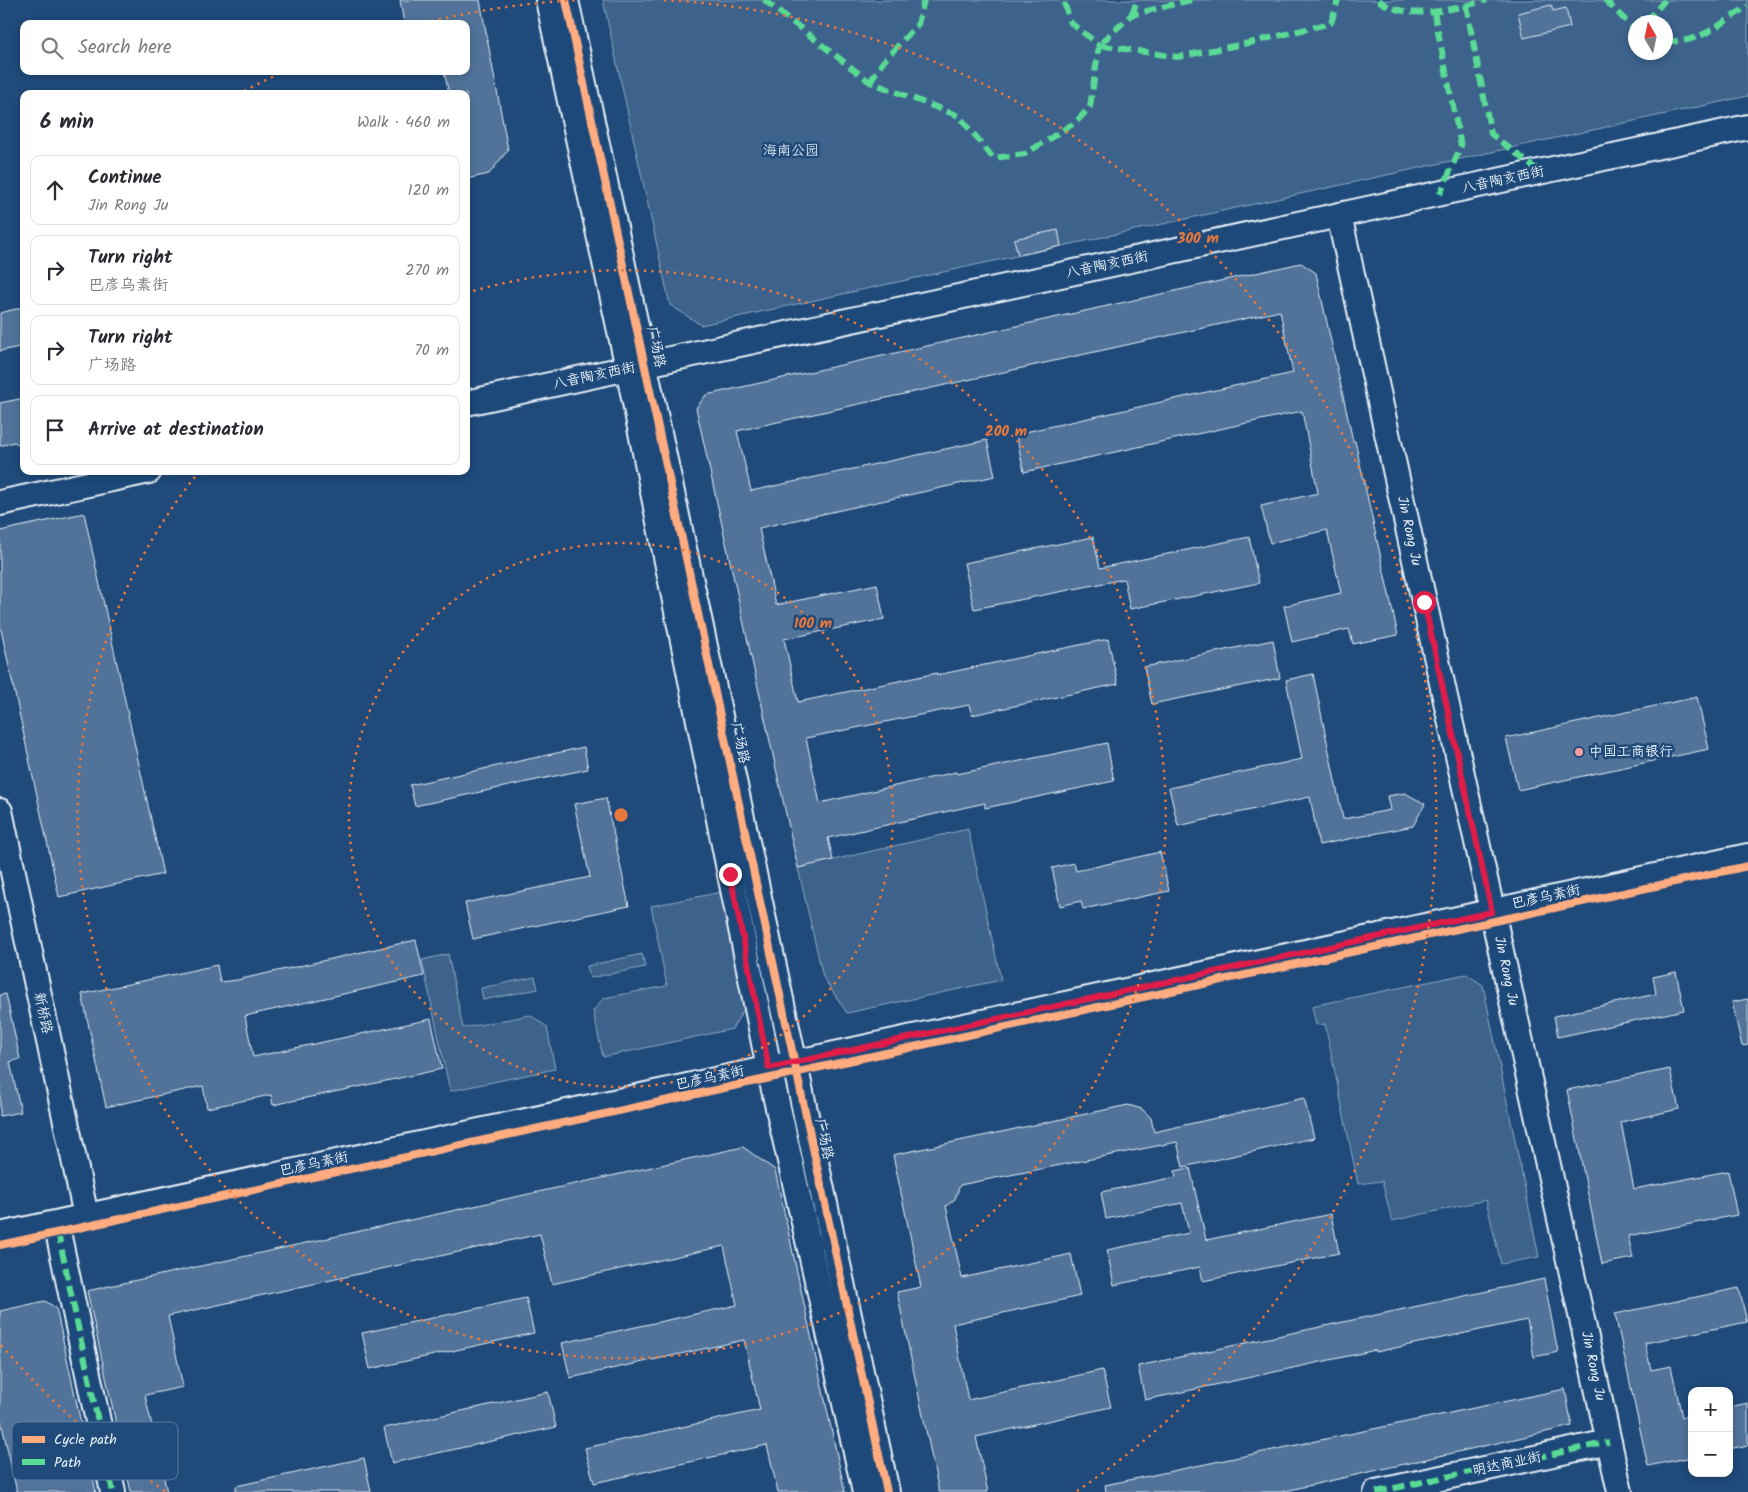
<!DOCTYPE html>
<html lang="en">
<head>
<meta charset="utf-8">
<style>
  body { margin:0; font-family:Kalam,"LXGW WenKai TC",sans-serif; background:#f2f2f3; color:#2b2b33 }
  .controls { position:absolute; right:15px; bottom:15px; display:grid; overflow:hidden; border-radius:10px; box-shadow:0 2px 8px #0003 }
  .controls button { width:45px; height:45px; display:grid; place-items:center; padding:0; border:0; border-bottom:1px solid #e1e1e2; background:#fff; color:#2b2b33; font:25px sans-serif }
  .compass { position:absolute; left:1628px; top:15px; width:45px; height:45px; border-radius:50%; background:#fff; box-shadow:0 2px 8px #0003; rotate:351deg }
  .stop { position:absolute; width:15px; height:15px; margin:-11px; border:4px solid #e11d48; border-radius:50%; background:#fff }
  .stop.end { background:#e11d48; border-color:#fff; box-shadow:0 1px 5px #0008 }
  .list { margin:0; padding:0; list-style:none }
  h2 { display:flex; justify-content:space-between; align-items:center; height:65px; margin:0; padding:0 20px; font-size:21px }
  h2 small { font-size:16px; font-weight:400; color:#7c7c81 }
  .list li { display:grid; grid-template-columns:32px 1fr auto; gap:15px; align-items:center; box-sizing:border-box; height:70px; margin:0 10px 10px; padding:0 10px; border:1px solid #e1e1e2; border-radius:10px }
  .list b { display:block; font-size:19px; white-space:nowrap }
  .list p { margin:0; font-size:16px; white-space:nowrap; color:#7c7c81 }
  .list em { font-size:16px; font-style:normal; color:#7c7c81 }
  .icon { flex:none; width:28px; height:28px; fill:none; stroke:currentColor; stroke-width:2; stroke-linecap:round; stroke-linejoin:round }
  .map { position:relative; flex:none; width:1748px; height:1492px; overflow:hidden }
  .search { position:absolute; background:#fff; box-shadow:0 2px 8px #0003; left:20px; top:20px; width:450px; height:55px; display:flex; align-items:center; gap:12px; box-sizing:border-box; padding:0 18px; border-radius:10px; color:#7c7c81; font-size:19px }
  .panel { position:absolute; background:#fff; box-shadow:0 2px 8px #0003; left:20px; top:90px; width:450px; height:385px; border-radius:10px }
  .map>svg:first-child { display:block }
  .green { fill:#3c628c; stroke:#92aac2; fill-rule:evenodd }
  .building { fill:#517399; stroke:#e8f1f8 }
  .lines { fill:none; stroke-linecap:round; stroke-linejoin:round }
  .minor-casing { stroke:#e8f1f8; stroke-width:28 }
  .minor { stroke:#1f4a7a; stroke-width:24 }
  .quiet { stroke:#5adb95; stroke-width:6; stroke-dasharray:12 6; stroke-linecap:butt }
  .cycleway-casing { stroke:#1f4a7a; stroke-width:11 }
  .cycleway { stroke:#ffac80; stroke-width:8 }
  .route { stroke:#e11d48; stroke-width:6 }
  .ring { fill:none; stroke:#e8773b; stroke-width:2.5; stroke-dasharray:2.5 5 }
  .poi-dot { fill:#ff9aa2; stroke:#1f4a7a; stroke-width:2 }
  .labels { text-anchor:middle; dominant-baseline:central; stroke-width:5; stroke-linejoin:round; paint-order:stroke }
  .park-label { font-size:14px; fill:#d7e3ed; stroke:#1f4a7a }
  .street-label { font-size:14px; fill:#e8f1f8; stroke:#1f4a7a }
  .poi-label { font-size:14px; fill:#e8f1f8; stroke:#1f4a7a; text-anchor:start }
  .key { fill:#1f4a7a; stroke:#5b7ca0; stroke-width:1 }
  .key-label { font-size:14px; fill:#e8f1f8 }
  .centre { fill:#e8773b; stroke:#1f4a7a; stroke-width:2.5 }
  .ring-label { font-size:15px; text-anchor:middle; font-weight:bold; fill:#e8773b; stroke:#1f4a7a; stroke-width:5; stroke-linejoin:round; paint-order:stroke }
</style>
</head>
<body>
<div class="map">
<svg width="1748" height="1492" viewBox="0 0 1748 1492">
  <rect width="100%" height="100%" fill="#1f4a7a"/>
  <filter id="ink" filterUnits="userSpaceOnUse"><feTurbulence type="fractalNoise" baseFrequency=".02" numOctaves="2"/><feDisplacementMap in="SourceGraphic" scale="10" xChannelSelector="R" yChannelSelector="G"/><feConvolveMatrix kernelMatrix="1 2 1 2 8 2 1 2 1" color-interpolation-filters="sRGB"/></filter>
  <g filter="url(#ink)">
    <g class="green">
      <path d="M603,0H1748V96L701,325L670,305ZM1636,22H1666V52H1636Z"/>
      <path d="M968,829L1001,980L847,1013L823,977L798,868Z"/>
      <path d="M722,892L745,1007L732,1029L603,1057L593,1011L604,998L667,986L651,906Z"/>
      <path d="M448,954L463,1028L530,1015L547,1027L555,1069L450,1091L422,960Z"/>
      <path d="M642,954L645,967L590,978L587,966Z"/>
      <path d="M1466,974L1483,985L1539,1257L1501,1264L1486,1200L1392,1221L1382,1181L1358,1184L1325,1024L1316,1025L1312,1006Z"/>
      <path d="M535,977L538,989L483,1000L481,988Z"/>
    </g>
    <g class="building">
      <path d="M400,0H480L508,150L489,174L466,179V94H449L444,71H466V24H404Z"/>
      <path d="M1551,5L1553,11L1566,8L1570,27L1524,38L1518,13Z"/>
      <path d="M1058,230L1061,246L1018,255L1014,239Z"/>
      <path d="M1301,263L1316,273L1353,441H1355L1398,635L1353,644L1349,629L1292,642L1284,606L1341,593L1327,530L1270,543L1261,506L1318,493L1302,411L1024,472L1016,434L1293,373L1280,311L737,431L751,491L987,440L995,476L759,528L776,605L877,584L884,619L784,639L798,702L937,673V675L1108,639L1118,684L972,715L969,705L806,738L820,803L956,772L957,774L1107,743L1114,781L985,808V803L828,838L833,860L798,868L696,408L706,395Z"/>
      <path d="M24,307V346L0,351V313Z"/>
      <path d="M24,398V447L14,442L0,446V403Z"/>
      <path d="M84,513L163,874L59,897L0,625V531Z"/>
      <path d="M1093,537L1100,568L1249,537L1259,583L1130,609L1124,579L974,609L964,563Z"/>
      <path d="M1273,640L1280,678L1152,704L1144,667Z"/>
      <path d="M1313,674L1343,819L1390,810L1387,796L1405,793L1425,804L1413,826L1319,845L1310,797L1178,826L1169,788L1302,759L1286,680Z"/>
      <path d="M1697,697L1709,749L1518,790L1506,738Z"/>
      <path d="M584,747L588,769L415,806L410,785Z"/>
      <path d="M606,798L629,906L473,939L465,903L590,877L574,804Z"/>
      <path d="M1160,852L1169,891L1083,909L1081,901L1060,906L1052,868L1074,863L1076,871Z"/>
      <path d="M416,940L424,976L245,1016L253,1057L431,1019L442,1069L273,1105L271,1095L207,1108L203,1086L106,1107L82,994L217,965L220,982L237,980Z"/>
      <path d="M1676,972L1684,1010L1558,1037L1554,1016L1656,994L1653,977Z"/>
      <path d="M6,994L20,1059L10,1062L21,1112L0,1116V995Z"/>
      <path d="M1748,999V1045L1742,1046L1732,1002Z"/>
      <path d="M1670,1069L1679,1109L1621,1122L1634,1189L1728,1171L1737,1215L1628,1236L1633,1258L1602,1264L1567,1090Z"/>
      <path d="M1304,1098L1314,1138L1183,1167L1177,1142L960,1185L955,1199L946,1206L962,1278L1071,1254L1080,1296L953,1324L968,1400L1102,1370L1111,1407L976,1437L988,1492H939L897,1292L921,1287L893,1155L1128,1105L1142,1109L1151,1118L1154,1132Z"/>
      <path d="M743,1147L775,1170L845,1492H778L767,1445L594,1483L585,1448L760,1410L744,1340L570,1378L562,1343L737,1305L724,1246L552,1284L540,1234L168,1316L183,1387L145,1395L167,1492H131L87,1291Z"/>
      <path d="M1190,1168L1206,1240L1331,1214L1339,1253L1203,1281L1200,1267L1114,1285L1107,1250L1189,1233L1182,1203L1106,1219L1101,1192L1176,1177L1175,1171Z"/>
      <path d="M1544,1279L1558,1352L1534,1357L1527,1320L1376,1352V1350L1145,1400L1138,1366Z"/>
      <path d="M1739,1288L1747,1322L1645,1343L1651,1370L1671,1366L1682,1417L1692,1415V1457L1648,1466L1615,1314Z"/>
      <path d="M526,1298L534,1333L370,1369L362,1333Z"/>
      <path d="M45,1301L56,1308L96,1492H17L0,1416V1311Z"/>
      <path d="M1565,1389L1572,1426L1281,1492H1106L1105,1485Z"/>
      <path d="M548,1392L556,1427L392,1463L384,1428Z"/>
      <path d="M1748,1403V1445L1729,1449V1407Z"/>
      <path d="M364,1458L371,1492H236V1486Z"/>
    </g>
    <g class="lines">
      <defs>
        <g id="minor">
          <path d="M548,0L628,368L769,1068L865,1492"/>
          <path d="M566,0C677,497 780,995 887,1492"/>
          <path d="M1339,215L1620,1492"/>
          <path d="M466,403L1748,127"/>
          <path d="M0,503L149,471"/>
          <path d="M0,811L86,1216"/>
          <path d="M58,1232L113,1492"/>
          <path d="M0,1235L1748,856"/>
          <path d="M1376,1492L1609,1442"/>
        </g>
      </defs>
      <use href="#minor" class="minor-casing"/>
      <use href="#minor" class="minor"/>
      <g class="quiet">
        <path d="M764,0L870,82L959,116L993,158L1025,154L1076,122L1090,107L1099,45L1071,23L1063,0"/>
        <path d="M1191,0L1131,15L1099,45L1177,57L1249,43L1331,23L1338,0"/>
        <path d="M1378,0C1409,23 1453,9 1487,0"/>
        <path d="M1605,0L1636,31"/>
        <path d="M1466,5L1491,134L1540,172"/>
        <path d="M1434,12L1461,146L1440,194"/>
        <path d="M1131,15L1138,0"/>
        <path d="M1646,22L1665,0"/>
        <path d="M1666,40C1695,47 1725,21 1748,6"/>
        <path d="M870,82L882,63L918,24L924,0"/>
        <path d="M58,1232L113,1492"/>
        <path d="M1376,1492L1609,1442"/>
      </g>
      <defs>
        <g id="cycleway">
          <path d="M566,0C677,497 780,995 887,1492"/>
          <path d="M0,1245L1748,866"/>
        </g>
      </defs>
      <use href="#cycleway" class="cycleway-casing"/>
      <use href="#cycleway" class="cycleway"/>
    </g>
  </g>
  <g class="lines" filter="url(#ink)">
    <path class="route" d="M730,874L769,1068L1492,912L1424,602"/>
  </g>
  <g class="ring">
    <circle cx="621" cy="815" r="272"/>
    <path d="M466 293A544 544 0 1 1 198 473"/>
    <path d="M165 1491A816 816 0 0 1 1 1345M244 91A816 816 0 0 1 283 72M424 23A816 816 0 0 1 578 0M664 0A816 816 0 0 1 1077 1491"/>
  </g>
  <circle class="poi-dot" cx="1579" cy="752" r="5"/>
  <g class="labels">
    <g class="park-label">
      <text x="791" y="151">海南公园</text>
    </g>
    <g class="street-label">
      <text transform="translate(1503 180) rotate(-12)">八音陶亥西街</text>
      <text transform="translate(1107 265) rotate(-12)">八音陶亥西街</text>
      <text transform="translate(656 347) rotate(78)">广场路</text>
      <text transform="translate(594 376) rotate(-12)">八音陶亥西街</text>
      <text transform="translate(1409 531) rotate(78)">Jin Rong Ju</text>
      <text transform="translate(740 743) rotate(78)">广场路</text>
      <text transform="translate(1546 897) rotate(-12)">巴彦乌素街</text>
      <text transform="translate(1506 971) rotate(78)">Jin Rong Ju</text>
      <text transform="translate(43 1013) rotate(78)">新桥路</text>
      <text transform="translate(710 1078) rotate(-12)">巴彦乌素街</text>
      <text transform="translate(824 1139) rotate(78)">广场路</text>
      <text transform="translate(314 1164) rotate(-12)">巴彦乌素街</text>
      <text transform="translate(1593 1366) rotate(78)">Jin Rong Ju</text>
      <text transform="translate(1507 1464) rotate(-12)">明达商业街</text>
    </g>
    <g class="poi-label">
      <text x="1589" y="752">中国工商银行</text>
    </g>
  </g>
  <rect x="12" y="1422" width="166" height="58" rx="8" class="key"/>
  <rect x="22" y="1436" width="23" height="7" fill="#ffac80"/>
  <rect x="22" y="1459" width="23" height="6" fill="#5adb95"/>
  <g class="key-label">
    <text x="54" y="1444">Cycle path</text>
    <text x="54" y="1467">Path</text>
  </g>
  <circle cx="621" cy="815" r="8" class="centre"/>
  <g class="ring-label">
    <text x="1198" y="243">300 m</text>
    <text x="1006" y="436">200 m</text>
    <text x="813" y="628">100 m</text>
  </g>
</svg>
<div class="controls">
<button>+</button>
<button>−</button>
</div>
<svg class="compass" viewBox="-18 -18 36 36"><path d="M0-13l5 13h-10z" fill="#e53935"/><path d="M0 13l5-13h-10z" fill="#7c7c81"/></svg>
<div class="stop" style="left:1424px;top:602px"></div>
<div class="stop end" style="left:730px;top:874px"></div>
<div class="search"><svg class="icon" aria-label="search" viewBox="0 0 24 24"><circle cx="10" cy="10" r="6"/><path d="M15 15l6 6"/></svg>Search here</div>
<section class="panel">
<h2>6 min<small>Walk · 460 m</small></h2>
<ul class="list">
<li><svg class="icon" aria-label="ahead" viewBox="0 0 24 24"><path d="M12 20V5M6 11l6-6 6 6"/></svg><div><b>Continue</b><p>Jin Rong Ju</p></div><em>120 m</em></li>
<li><svg class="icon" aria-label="right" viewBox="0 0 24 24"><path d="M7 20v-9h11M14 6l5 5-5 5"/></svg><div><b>Turn right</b><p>巴彦乌素街</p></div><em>270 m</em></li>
<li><svg class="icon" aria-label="right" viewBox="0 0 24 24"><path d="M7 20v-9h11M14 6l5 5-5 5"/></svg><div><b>Turn right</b><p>广场路</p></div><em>70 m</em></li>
<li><svg class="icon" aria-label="arrive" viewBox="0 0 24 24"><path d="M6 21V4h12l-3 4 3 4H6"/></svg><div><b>Arrive at destination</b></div></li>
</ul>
</section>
</div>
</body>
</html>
